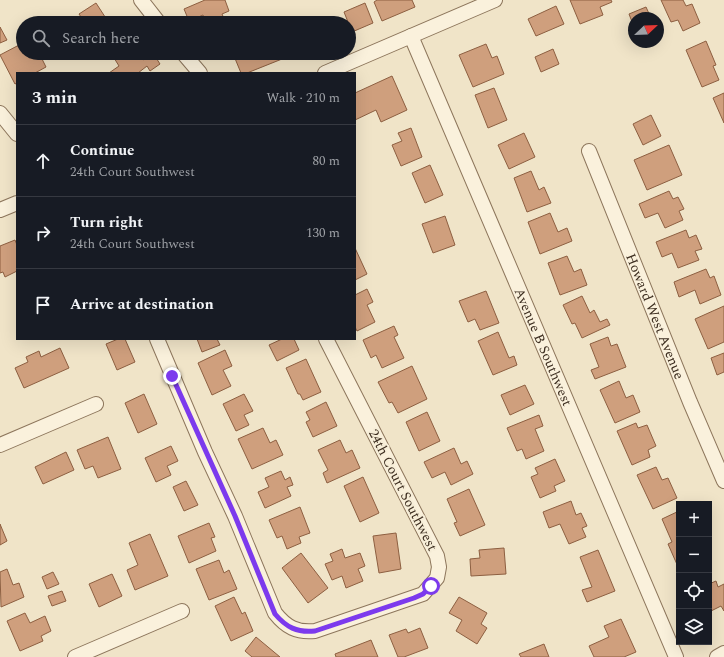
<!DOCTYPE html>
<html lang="en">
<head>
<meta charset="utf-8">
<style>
  body { margin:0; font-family:Spectral,serif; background:#20242c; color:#f1f3f6 }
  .controls { position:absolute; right:12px; bottom:12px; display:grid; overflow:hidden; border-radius:0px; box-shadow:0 4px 16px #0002 }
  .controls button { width:36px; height:36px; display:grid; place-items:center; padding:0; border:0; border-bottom:1px solid #363941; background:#171b24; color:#f1f3f6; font:20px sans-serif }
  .compass { position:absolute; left:628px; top:12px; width:36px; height:36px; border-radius:50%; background:#171b24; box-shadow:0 4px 16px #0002; rotate:67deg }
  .stop { position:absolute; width:12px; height:12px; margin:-9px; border:3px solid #7c3aed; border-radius:50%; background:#fff }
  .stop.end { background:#7c3aed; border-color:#fff; box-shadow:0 1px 4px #0008 }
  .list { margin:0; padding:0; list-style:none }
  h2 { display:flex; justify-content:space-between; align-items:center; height:52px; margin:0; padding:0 16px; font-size:17px }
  h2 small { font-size:13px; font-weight:400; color:#9ea1a6 }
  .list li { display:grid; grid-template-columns:26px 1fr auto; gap:12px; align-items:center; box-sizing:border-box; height:72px; padding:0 16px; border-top:1px solid #363941 }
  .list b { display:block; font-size:15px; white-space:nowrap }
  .list p { margin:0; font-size:13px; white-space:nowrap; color:#9ea1a6 }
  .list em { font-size:13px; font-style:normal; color:#9ea1a6 }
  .icon { flex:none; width:22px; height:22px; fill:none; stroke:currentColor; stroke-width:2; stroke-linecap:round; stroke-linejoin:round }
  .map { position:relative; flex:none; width:724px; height:657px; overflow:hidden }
  .search { position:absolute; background:#171b24; box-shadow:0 4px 16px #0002; left:16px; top:16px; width:340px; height:44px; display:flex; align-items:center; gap:10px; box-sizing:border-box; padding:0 14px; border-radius:22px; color:#9ea1a6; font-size:15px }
  .panel { position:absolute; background:#171b24; box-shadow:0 4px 16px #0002; left:16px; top:72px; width:340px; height:268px; border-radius:0px }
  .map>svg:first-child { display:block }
  .building { fill:#cf9f7d; stroke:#8d5f41 }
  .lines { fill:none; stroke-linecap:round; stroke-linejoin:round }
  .minor-casing { stroke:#8d765c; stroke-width:16 }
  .minor { stroke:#faf1dc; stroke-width:14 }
  .route { stroke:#7c3aed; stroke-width:5 }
  .labels { text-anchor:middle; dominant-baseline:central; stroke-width:4; stroke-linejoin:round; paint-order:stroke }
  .street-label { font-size:14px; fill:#3d2e20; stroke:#f7eed8 }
</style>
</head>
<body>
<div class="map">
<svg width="724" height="657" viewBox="0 0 724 657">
  <rect width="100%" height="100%" fill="#f0e4c8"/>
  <g class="building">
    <path d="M205,0H225L229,11L222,14L226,23H206L203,15L189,21L184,9Z"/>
    <path d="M377,0H412L415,7L382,21L374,2Z"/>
    <path d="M570,0H611L612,2L600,7L603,15L580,24Z"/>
    <path d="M661,0H683L686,6L692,4L700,23L683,31L678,20L671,22Z"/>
    <path d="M96,3L109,23H85L79,14Z"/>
    <path d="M365,3L373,23L352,32L344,12Z"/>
    <path d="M556,6L564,24L536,36L528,19Z"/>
    <path d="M646,7L651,18H634V27L629,14Z"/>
    <path d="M0,27L7,40L0,43Z"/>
    <path d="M706,41L716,65L713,66L719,80L702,87L686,50Z"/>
    <path d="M21,44L23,53H26L29,58L39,53L46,67L35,73H17V83L15,84L0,55Z"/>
    <path d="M486,44L492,58L497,56L504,74L473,87L459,55Z"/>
    <path d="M553,49L559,64L541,72L535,57Z"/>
    <path d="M111,53H138L143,60L153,53L160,64L150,71L147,66L138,73H109L119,66Z"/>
    <path d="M242,53H280L282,59L247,73H241L234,56Z"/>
    <path d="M392,76L407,110L381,122L376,110L355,120V93Z"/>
    <path d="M494,88L507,120L488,128L475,95Z"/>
    <path d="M724,93V123L713,98Z"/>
    <path d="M651,115L661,136L643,145L633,124Z"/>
    <path d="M411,128L422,157L401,166L392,145L402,141L398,133Z"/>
    <path d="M524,133L535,157L509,169L498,145Z"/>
    <path d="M669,145L682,175L647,190L634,160Z"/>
    <path d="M430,165L443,195L425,203L412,173Z"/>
    <path d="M531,171L539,190L544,187L551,203L527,212L514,178Z"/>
    <path d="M669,191L673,199L678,197L684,209L679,211L683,220L665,228L658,213L645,218L639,204Z"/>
    <path d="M550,213L558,232L567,228L572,241L540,254L528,222Z"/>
    <path d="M445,216L455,245L433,253L422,224Z"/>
    <path d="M686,230L689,238L696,235L702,249L695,251L699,260L678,268L672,253L662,257L656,242Z"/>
    <path d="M15,240L17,245V271L5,277L3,272L0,273V246Z"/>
    <path d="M355,248L367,274L355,280Z"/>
    <path d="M567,256L574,272L581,269L587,285L560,295L548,263Z"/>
    <path d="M706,269L710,278L714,276L721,295L700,304L695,290L679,297L674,282Z"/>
    <path d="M367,289L373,302L367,305L375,322L357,331L355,327V295Z"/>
    <path d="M486,291L499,323L480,330L475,319L468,322L459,301Z"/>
    <path d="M582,296L590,313L594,310L600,322L607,319L610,325L582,338L575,323L572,324L563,305Z"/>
    <path d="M724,306V342L708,349L695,319Z"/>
    <path d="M394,326L398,335L394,337L404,358L382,368L376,355L371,358L363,340Z"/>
    <path d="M498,332L509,358L514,356L517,365L493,375L478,341Z"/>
    <path d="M608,337L611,346L617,344L626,367L595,379L591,370L599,367L590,344Z"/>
    <path d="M118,339H125L135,362L117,370L106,344Z"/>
    <path d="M197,339H217L220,345L202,352Z"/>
    <path d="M282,339H294L299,350L277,361L269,345Z"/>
    <path d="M60,348L69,368L24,388L15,368L28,362L26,357L39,351L41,357Z"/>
    <path d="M225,350L232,366L223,370L231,386L212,395L198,363Z"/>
    <path d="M724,353V372L717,375L711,358Z"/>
    <path d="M306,359L321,392L303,400L300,394H298L286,368Z"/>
    <path d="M412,366L427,399L398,413L392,402L389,403L378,382Z"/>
    <path d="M619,381L626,398L633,395L640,412L615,423L600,390Z"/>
    <path d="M525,385L534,404L510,415L501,395Z"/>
    <path d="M144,394L157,424L138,433L125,403Z"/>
    <path d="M244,394L253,411L244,415L249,425L236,431L223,404Z"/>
    <path d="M326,402L337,426L313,437L306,422L310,420L306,412Z"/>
    <path d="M427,412L440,441L419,451L406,422Z"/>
    <path d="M539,415L543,426L535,429L544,451L526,459L522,449L517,451L507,428Z"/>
    <path d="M636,423L638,428L647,425L656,446L648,450L650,457L632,465L617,431Z"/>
    <path d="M263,428L270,443L276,440L283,455L252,469L238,439Z"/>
    <path d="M108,437L121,469L98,478L93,466L85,469L77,450Z"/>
    <path d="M340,440L346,453L352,450L360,468L327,483L323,473L328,470L318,450Z"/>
    <path d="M171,446L178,461L167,466L171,475L156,482L145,458Z"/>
    <path d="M454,448L461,464L467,461L473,474L451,485L445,472L432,478L424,462Z"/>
    <path d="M66,452L74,470L43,484L35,467Z"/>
    <path d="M555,459L565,481L554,486L556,491L540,498L531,477L538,474L535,468Z"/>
    <path d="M656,467L662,480L668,478L677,498L653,509L637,475Z"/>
    <path d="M281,471L285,480L290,477L293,485L287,487L291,496L265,508L258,492L269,487L265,478Z"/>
    <path d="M363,477L379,513L360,522L344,486Z"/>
    <path d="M186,481L198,505L184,511L173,487Z"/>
    <path d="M469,489L485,525L460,536L454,523L457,522L447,499Z"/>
    <path d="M571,501L576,515L581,513L587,526L582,528L586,537L569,544L560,524L549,528L543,512Z"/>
    <path d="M300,507L310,533L299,537L301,543L287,549L282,536L277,538L269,520Z"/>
    <path d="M679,511V569L668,544L672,542L662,519Z"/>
    <path d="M209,523L215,537L211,538L216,551L189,563L178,536Z"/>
    <path d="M0,524L7,541L0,545Z"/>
    <path d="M396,533L401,569L379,573L373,536Z"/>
    <path d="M150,534L168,576L135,590L127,570L138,565L129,543Z"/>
    <path d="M504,548L506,574L471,576L470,559L480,558L479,550Z"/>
    <path d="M342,549L345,558L360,553L365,566L358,569L363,581L346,588L342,576L332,580L325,564L333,561L330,554Z"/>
    <path d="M598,550L615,591L587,602L582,590L592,587L580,557Z"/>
    <path d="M301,553L328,588L308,603L282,568Z"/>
    <path d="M219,560L224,573L229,570L237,589L209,600L196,569Z"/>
    <path d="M7,569L13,585L19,583L24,597L1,607L0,572Z"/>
    <path d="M53,572L59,584L47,589L42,577Z"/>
    <path d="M112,574L122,596L99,607L89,584Z"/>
    <path d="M716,581L718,587L724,584V611L721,606L709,612V584Z"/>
    <path d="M62,591L66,601L52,606L48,596Z"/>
    <path d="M234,597L242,614L245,612L253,631L231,641L215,606Z"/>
    <path d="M459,597L487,613L481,624L487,628L477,644L456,631L462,620L449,613Z"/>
    <path d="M25,613L30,623L45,616L51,631L41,636L43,641L20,651L7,621Z"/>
    <path d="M621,619L636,652L624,657H594L589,646L609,637L604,626Z"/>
    <path d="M420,628L428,648L404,657H398L389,635L406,629L408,633Z"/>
    <path d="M256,637L280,657H252L245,651Z"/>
    <path d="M371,640L378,657H336L335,654Z"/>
    <path d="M544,644L549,657H521L519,654Z"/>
  </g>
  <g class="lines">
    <defs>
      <g id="minor">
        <path d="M141,0L159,23"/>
        <path id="s1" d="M411,36L676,657"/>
        <path d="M183,53L200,73"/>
        <path d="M325,73L495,0"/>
        <path d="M0,113L17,134"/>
        <path id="s2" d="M589,151L690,402L724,481"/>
        <path d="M0,210L17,203"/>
        <path d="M157,339L205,452L235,516L275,613C286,627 297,633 315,631L423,594L437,578L439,567L437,556L326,339"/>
        <path d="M0,445L96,404"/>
        <path d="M75,657L182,611"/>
        <path d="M717,657L724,653"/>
      </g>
    </defs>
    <use href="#minor" class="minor-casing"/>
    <use href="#minor" class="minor"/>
  </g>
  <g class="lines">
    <path class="route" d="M172,376L235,516L275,614C286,627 297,633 315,631L414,598L423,594L431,586"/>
  </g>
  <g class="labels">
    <g class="street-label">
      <text stroke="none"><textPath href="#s2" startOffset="178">Howard West Avenue</textPath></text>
      <text stroke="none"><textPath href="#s1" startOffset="338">Avenue B Southwest</textPath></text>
      <text transform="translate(403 490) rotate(63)">24th Court Southwest</text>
    </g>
  </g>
</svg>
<div class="controls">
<button>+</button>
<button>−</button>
<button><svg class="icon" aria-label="locate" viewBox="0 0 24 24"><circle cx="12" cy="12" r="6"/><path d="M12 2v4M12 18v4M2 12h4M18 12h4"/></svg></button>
<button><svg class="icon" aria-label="layers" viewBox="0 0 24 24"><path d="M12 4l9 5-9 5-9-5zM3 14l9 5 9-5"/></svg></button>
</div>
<svg class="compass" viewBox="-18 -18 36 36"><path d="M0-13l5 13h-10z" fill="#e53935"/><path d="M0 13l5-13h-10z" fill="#9ea1a6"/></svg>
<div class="stop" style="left:431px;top:586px"></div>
<div class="stop end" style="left:172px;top:376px"></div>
<div class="search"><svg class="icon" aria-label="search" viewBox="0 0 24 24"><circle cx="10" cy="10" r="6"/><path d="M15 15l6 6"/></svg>Search here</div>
<section class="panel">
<h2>3 min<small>Walk · 210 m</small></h2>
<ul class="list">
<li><svg class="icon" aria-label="ahead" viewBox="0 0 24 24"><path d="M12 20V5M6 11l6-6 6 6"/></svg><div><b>Continue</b><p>24th Court Southwest</p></div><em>80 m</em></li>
<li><svg class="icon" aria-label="right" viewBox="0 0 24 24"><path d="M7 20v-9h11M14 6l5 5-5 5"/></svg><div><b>Turn right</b><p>24th Court Southwest</p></div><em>130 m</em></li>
<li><svg class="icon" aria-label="arrive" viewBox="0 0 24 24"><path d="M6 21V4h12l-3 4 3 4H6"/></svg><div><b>Arrive at destination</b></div></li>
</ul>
</section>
</div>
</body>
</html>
